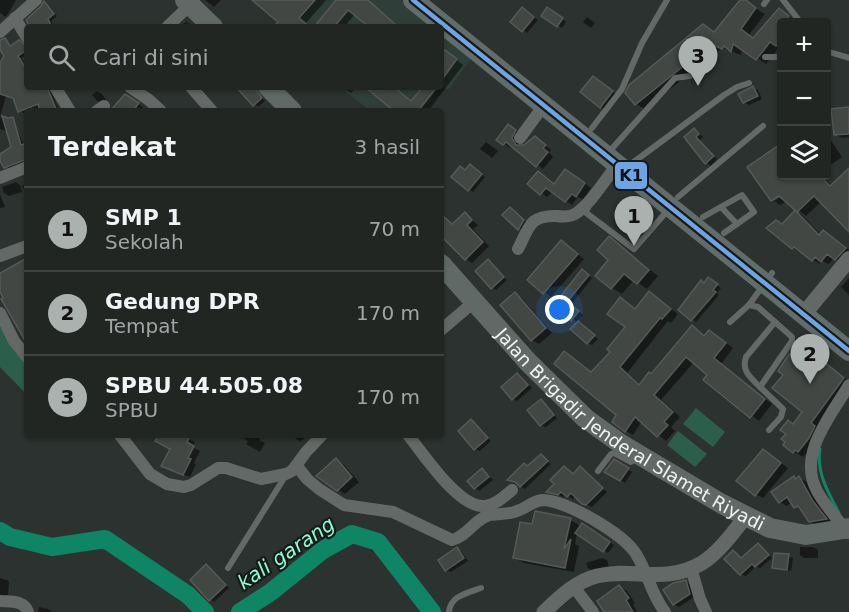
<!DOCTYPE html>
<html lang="id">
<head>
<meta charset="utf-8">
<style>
  body { margin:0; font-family:"DejaVu Sans",sans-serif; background:#292e2b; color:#f1f3f6 }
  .controls { position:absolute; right:18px; top:18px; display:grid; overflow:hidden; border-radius:6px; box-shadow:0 2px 4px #0004 }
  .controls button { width:54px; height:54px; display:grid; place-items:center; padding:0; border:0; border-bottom:2px solid #3e4341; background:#212623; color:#f1f3f6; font:30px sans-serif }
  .you { position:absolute; left:560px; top:310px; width:21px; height:21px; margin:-15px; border:4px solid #fff; border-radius:50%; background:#1a73e8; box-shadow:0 0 0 9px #1a73e833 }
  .badge { display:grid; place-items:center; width:39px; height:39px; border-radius:50%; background:#abb1ae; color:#111; font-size:20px; font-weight:700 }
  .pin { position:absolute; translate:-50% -50px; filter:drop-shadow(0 2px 3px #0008) }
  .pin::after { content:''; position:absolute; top:32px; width:21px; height:18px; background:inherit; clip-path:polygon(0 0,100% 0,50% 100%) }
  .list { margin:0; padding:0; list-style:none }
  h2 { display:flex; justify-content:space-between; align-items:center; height:78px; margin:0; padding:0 24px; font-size:26px }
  h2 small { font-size:20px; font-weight:400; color:#a2a5a6 }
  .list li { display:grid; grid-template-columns:39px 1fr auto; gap:18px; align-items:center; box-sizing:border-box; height:84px; padding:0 24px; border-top:2px solid #3e4341 }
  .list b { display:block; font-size:22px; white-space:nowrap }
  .list p { margin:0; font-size:20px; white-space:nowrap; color:#a2a5a6 }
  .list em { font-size:20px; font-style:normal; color:#a2a5a6 }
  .icon { flex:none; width:33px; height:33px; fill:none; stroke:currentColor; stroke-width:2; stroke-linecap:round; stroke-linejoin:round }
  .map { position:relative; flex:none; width:849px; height:612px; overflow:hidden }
  .search { position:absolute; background:#212623; box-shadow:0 2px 4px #0004; left:24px; top:24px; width:420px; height:66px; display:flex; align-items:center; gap:15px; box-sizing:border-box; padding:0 21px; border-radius:6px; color:#a2a5a6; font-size:22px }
  .panel { position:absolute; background:#212623; box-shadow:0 2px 4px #0004; left:24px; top:108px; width:420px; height:330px; border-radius:6px }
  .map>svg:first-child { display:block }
  .built { fill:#2f3e38 }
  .green { fill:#2b5f4c }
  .shadow { fill:#0007 }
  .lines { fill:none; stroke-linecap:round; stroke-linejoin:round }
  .stream { stroke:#0e8665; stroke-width:3 }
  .river { stroke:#0e8665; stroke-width:18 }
  .building { fill:#424744; stroke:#555957; stroke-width:1.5 }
  .service { stroke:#646866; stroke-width:6 }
  .minor { stroke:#646866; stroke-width:12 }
  .tertiary { stroke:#646866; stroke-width:15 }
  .secondary { stroke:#646866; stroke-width:16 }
  .primary { stroke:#606966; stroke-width:20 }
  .trunk { stroke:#626c68; stroke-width:20 }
  .bus-1-casing { stroke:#161b19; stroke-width:9 }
  .bus-1 { stroke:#6fa4e4; stroke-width:4.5 }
  .labels { text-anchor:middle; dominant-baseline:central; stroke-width:4.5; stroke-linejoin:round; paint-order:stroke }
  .street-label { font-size:18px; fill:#eff5f2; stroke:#161b19 }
  .water-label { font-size:20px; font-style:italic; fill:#90fbd2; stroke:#161b19 }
  .line-badge { stroke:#161b19; stroke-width:2 }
  .pale-badge-label { font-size:16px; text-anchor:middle; font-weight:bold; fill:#111 }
</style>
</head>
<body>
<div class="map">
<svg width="849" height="612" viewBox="0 0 849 612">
  <rect width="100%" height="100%" fill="#2c322f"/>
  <g class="built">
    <path d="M294,0H401L435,27H274Z"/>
    <path d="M441,32L473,57L448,90L441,86Z"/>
    <path d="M339,87H440L421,111H371Z"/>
  </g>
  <g class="green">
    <path d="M0,327L27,362V395L0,367Z"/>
    <path d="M696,408L725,432L713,447L683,424Z"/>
    <path d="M678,431L707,454L695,467L667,445Z"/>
  </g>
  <g class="shadow">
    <path d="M0,0H16L6,17L0,13Z"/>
    <path d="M205,0H221L214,7Z"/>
    <path d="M255,0H326L306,23L310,27H276L281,22Z"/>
    <path d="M338,0H367L398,27H366L368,25L355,14L344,27H316Z"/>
    <path d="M742,0L765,14L749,35L754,39L788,16L797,22H782V47L780,46L766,64L742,48L741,55L722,48L645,109L636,104L715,33Z"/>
    <path d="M45,3L57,16L51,21L54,27H31Z"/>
    <path d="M552,11L566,22L562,28L557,25Z"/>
    <path d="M527,12L538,20L527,33L523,30Z"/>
    <path d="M587,17L595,23L591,28L583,22Z"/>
    <path d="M186,22L193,26L194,27H181Z"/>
    <path d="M5,40L12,46L27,47V55L21,58L27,67V87H50L59,111H42L40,107L23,113L19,110L15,99L6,96L0,117L14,123L24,145L27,147V162L9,169L5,166L0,158V156L13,147L8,132L0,129V67L5,55L0,47V42Z"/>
    <path d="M452,56L463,65L428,111H397L367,87H395L413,102L425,87H441V58Z"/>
    <path d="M594,78L620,97L608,111L601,107Z"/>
    <path d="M238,87H254L265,101L258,107Z"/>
    <path d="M342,87H356L351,93Z"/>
    <path d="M753,88L758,90L762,99L749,105L744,102Z"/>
    <path d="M97,91L102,94L107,101L101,103L97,101L92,95Z"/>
    <path d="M130,98L143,107L139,111H112Z"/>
    <path d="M849,109V139V137L842,138L835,134Z"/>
    <path d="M515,130L522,135L518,142L520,147L541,142L551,150L549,153L553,157L543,169L512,146L510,148L498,139Z"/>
    <path d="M694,130L703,137L699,141L717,159L711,166L699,155Z"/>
    <path d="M826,133L842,157L826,168Z"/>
    <path d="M486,142L498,151L492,158L480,149Z"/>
    <path d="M475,169L485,177L473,192L469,189L466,171Z"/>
    <path d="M571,174L591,188L583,199L578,197L572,205L553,191L547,197L529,184L555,185Z"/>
    <path d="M782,176H822L832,186L849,176V230L821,202L806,216L787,201L780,205L774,201L786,194L785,191L772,200Z"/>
    <path d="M16,182L20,185L22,192L9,196L4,193L2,187Z"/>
    <path d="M27,183V194L22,186Z"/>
    <path d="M0,194L5,207L0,208Z"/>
    <path d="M510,209L528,223L523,231L504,215Z"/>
    <path d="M795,212L801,214L821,235L824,232L849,250V256L843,263L834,258L829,264L822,261L820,264L793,248L782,225Z"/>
    <path d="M441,213L453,225L465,214L478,225L473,229L489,246L472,263L466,259L441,233Z"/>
    <path d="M609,238L658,276L647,289L634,280L622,294L612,288Z"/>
    <path d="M562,242L584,259L551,297L529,280Z"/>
    <path d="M488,261L507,280L496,290L492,287Z"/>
    <path d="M587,274L592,278L571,305L583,315L577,322L598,339L592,345L588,343L578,323L555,306Z"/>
    <path d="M849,278V295L841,287Z"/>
    <path d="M713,282L721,288L717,293L719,295L696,322L692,319L705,284Z"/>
    <path d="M515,294L522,298L552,333L539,344L532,340Z"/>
    <path d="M657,298L678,314L671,323L668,321L627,373L641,386L652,376L692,327L706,337L710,332L733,348L721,364L772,404L759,421L705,380L709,375L694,362L661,400L680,417L671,427L675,431L666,441L642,421L633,435L626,431L618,415L565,353L592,373L612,351L636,310Z"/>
    <path d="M806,349L849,381L808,456L805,454L803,457L793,451L794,426L805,412L797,360Z"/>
    <path d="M517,374L532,388L517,401L513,399Z"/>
    <path d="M541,401L557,418L546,427L541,425Z"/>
    <path d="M471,421L491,441L480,451L475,449Z"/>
    <path d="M157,435H181L195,442L192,447L200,451L194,463L196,464L190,477L169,469L172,449Z"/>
    <path d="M238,435H262L259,440L265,443L260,452L246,444L248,441Z"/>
    <path d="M291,435H308L300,442Z"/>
    <path d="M770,455L788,468L763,498L756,494Z"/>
    <path d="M541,456L551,464L525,489L510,480L529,467Z"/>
    <path d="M336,460L343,464L359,482L345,494L338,489Z"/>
    <path d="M614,461L632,472L625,483L606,471Z"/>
    <path d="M564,468L574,475L581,468L607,492L592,507L583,503L576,496L573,499L566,495L564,497L548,492L556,484Z"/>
    <path d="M482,470L493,480L479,491L469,481Z"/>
    <path d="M799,478L807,482L832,523L818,526L810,521L792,502L787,506L780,502Z"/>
    <path d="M570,520L579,525L578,532L583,525L614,545L608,553L577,533L575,544L579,546L574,572L524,563L515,558L534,526Z"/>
    <path d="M759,544L772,558L760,568L756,566L746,576L741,574L734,552L742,559Z"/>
    <path d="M800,547H813L818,550V558H804L800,555Z"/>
    <path d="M457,549L461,551L468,561L451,572L446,570Z"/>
    <path d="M788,556L793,558L791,571L774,567Z"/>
    <path d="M602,558L607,560L609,567L592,571L588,568L586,563Z"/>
    <path d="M207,566L229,588L214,602L210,599Z"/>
    <path d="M0,578L9,581L8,595L0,596Z"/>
    <path d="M686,582L690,584L694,597L679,607L674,604Z"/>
    <path d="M619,587L627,591L635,603L633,604L637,612H606Z"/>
    <path d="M39,607L48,609L53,612H38Z"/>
  </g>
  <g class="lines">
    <path class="stream" d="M820,449C816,472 828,492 839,513"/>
    <g class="river">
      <path d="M0,531L10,537L52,547L105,539L188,595L205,612"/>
      <path d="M240,612L271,592L323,550L352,534L378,542L432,612"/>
    </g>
  </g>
  <g class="building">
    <path d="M252,0H315L299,18L310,27H274L278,22Z"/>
    <path d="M336,0H368L398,27H369L348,10L334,27H314Z"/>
    <path d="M740,0H746L756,8L741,29L753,38L779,8L789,16L785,22H782V39L776,46L770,42L756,60L733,44L731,52L724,46L722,49L711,44L635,105L625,93L629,85L703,24L714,32Z"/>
    <path d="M44,1L54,14L48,19L52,27H30L26,20L41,6Z"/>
    <path d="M522,7L534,17L522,32L510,22Z"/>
    <path d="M547,7L563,18L557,27L541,16Z"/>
    <path d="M5,38L10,46L19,40L26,46L27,50L18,56L27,70V87H47L57,111H40L38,104L18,112L13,98L0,94V63L4,56L0,50V40Z"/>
    <path d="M445,50L457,59L441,81V55Z"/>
    <path d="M593,76L613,91L600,108L580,92Z"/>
    <path d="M753,86L758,96L743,103L738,94Z"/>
    <path d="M236,87H254L262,98L253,106Z"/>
    <path d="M365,87H394L411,101L423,87H437L418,111H394Z"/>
    <path d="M125,94L139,103L133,111H110Z"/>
    <path d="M849,107V134L834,135L831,109Z"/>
    <path d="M2,116L8,118L13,117L21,145L24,144L27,149V159L4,168L0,161V154L11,147Z"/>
    <path d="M508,124L516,130L512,138L516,145H524L535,136L546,145L543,148L548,152L536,167L506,142L503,145L496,140Z"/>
    <path d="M694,128L699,134L696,137L714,156L705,164L684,137Z"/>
    <path d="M782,143V176H820L830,186L849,168V232L814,196L797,212L779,196L771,201L747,167Z"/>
    <path d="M470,164L482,174L468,191L451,177L460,166L465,170Z"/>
    <path d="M565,169L585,183L576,197L572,194L565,202L546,188L540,195L527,184L538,171L554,184Z"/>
    <path d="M510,207L524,220L518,230L502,215Z"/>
    <path d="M795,210L819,235L823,230L846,248L835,260L827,254L821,262L815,257L812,261L794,247L792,249L766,228L776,220L782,224Z"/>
    <path d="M465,212L472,220L467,225L483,242L465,260L441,236V214L452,224Z"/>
    <path d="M609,236L649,270L637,284L624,274L611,289L595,276L608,260L597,250Z"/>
    <path d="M561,240L578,254L543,294L527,280Z"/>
    <path d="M27,258V344L1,299L3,298L0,292V273Z"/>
    <path d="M488,259L504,277L491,289L475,271Z"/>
    <path d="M582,269L589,275L567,302L579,311L571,321L553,306Z"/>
    <path d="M708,277L718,284L713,290L716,292L691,321L678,310L701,280L704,283Z"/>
    <path d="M649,291L671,309L662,319L660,318L620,367L639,385L649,372L651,374L692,325L704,336L709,330L726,343L714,358L765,399L750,418L703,380L707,375L686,357L654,395L673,412L664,422L668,425L657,437L635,417L625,432L612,422L616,415L554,364L564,351L591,372L610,352L607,349L625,327L607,314L620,297L635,309Z"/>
    <path d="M515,292L546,328L531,341L500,305Z"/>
    <path d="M578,321L595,335L587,344L570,329Z"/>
    <path d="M806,347L844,378L811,423L815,426L809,438L798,452L795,450L793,453L783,445L785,442L781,439L786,434L780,430L788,420L793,424L802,412L772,388L783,375L778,371L789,354L796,359Z"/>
    <path d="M517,373L528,385L512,400L501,387Z"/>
    <path d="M541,399L554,415L540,426L527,410Z"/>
    <path d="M471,419L488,438L474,450L458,431Z"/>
    <path d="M159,435H184L189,438L187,442L194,446L188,458L191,459L183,475L161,466L170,449L155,441Z"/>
    <path d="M763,449L781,463L755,496L736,481Z"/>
    <path d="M541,454L548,461L520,487L515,482L507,480L524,463L527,466Z"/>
    <path d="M336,458L352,477L337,491L316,476Z"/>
    <path d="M614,459L629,468L620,481L604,472Z"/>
    <path d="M564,466L573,474L580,466L603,488L586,505L582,504L571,493L567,497L561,492L558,495L546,492L554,484L550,480Z"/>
    <path d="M482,468L489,477L474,489L467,481Z"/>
    <path d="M794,476L795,479L799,476L813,501L827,519L809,522L798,506L794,508L787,497L779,503L771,492Z"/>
    <path d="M535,511L571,518L564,549L571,539L565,568L513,558L520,522L532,524Z"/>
    <path d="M582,523L610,542L603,552L575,533Z"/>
    <path d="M758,543L769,555L755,567L752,564L740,575L724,559L733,550L741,558Z"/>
    <path d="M457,547L464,558L445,571L438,560Z"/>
    <path d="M774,553L789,554L787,570L772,568Z"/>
    <path d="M206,564L226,585L209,601L190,580Z"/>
    <path d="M686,580L690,594L673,605L663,590L673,583Z"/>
    <path d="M619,585L629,598L626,600L633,612H604L597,601Z"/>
  </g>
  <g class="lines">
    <g class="service">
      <path d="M783,0L798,19V22"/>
      <path d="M764,4L767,0"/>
      <path d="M826,51L849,58"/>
      <path d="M765,57H782"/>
      <path d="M592,128L622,89L642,43L667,0"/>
      <path d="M608,153L675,78L690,76"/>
      <path d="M627,167L724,95L737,87L749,83"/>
      <path d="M678,197L763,126"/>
      <path d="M721,207L737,224"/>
      <path d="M588,208L585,212L634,249L668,210"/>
      <path d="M703,217L742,195L754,212L724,233"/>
      <path d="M749,305L772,273"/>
      <path d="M730,322L749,305L758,307L775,322"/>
      <path d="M775,322L792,337V341L760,387C751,378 741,371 746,357Z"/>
      <path d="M760,387L783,409L781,417L769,430"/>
      <path d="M598,471L611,454L614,453L631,462L639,457"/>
      <path d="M228,568L286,475"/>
      <path d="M449,612C450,596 467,593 481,588"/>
    </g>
    <g class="minor">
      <path d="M15,18L27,38"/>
      <path d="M167,27L190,5"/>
      <path d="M0,32L36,0"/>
      <path d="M55,87L70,111"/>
      <path d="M130,87L149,100L161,111"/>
      <path d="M191,87L212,111"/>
      <path d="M97,111L104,106"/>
      <path d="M520,138L544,105"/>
      <path d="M0,178L27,167"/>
      <path d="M518,249C529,228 529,215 557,216C563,217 569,217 575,214C592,203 605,179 618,164"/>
      <path d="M0,256L27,246"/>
      <path d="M0,313L14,341L27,357"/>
      <path d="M441,330L475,301"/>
      <path d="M120,435L150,474L167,484L184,487L191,485L218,468H226L261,479L286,474L292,471L306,452L322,435"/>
      <path d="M408,435C423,453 458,507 483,506C494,506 504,497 512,490"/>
      <path d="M297,466L307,479L319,489L344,505L393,512L452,540C468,536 474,519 490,515C499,513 509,515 517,511C526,508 533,501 542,500C566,500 624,534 636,554C648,573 651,594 665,612"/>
      <path d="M848,533C838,519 825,506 817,491C797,454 831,416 849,385"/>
      <path d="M691,568L700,599L706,612"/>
      <path d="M574,587L593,612"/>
      <path d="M0,601C11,602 24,600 28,612"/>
    </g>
    <path class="tertiary" d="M544,612C559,598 576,581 597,576C635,567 664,585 702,563C720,551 733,533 746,516"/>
    <path class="secondary" d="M804,314L849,259"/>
    <g class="primary">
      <path d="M185,0L213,27"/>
      <path d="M268,87L292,111"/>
      <path id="s1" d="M441,264L528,362L585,418L621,444L722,504L770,528L806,535L849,528"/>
    </g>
    <path class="trunk" d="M413,0L849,351"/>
    <defs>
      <path id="bus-1" d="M413,0L849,351"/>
    </defs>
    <use href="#bus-1" class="bus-1-casing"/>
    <use href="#bus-1" class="bus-1"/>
  </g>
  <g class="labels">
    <g class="street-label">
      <text stroke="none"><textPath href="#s1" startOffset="254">Jalan Brigadir Jenderal Slamet Riyadi</textPath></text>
    </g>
    <g class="water-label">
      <text transform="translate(286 553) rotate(-34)">kali garang</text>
    </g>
  </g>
  <rect class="line-badge" x="614" y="161" width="34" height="29" rx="6" fill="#6fa4e4"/>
  <g class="pale-badge-label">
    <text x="631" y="181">K1</text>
  </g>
</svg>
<div class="controls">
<button>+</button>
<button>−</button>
<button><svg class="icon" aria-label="layers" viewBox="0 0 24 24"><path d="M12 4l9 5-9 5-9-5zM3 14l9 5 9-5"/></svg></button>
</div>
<div class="you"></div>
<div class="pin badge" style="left:634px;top:246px">1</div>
<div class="pin badge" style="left:810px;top:384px">2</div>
<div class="pin badge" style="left:698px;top:86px">3</div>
<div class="search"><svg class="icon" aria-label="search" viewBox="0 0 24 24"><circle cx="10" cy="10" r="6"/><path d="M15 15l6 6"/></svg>Cari di sini</div>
<section class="panel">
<h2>Terdekat<small>3 hasil</small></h2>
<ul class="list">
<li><span class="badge">1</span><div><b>SMP 1</b><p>Sekolah</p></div><em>70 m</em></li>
<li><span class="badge">2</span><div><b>Gedung DPR</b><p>Tempat</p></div><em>170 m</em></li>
<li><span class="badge">3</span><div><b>SPBU 44.505.08</b><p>SPBU</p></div><em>170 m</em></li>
</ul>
</section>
</div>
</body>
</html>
